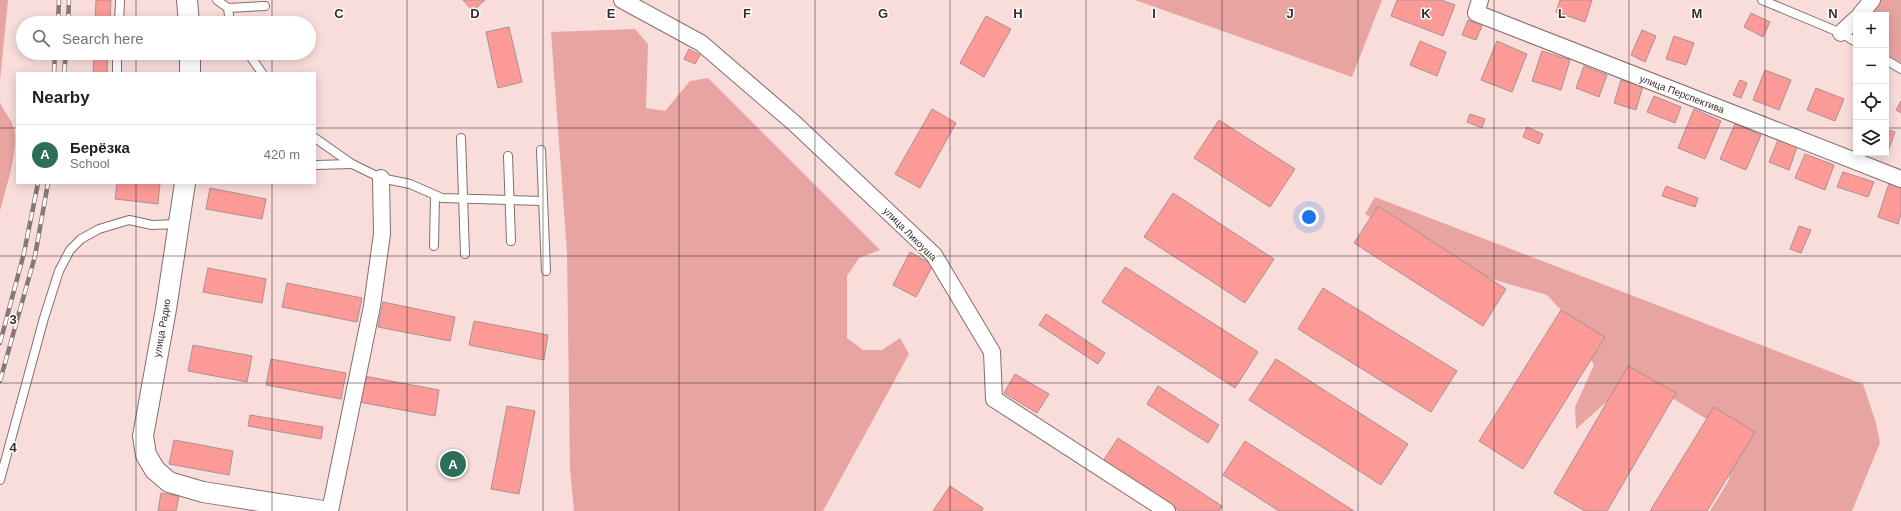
<!DOCTYPE html>
<html lang="en">
<head>
<meta charset="utf-8">
<style>
  body { margin:0; font-family:Arial,sans-serif; background:#f2f2f2; color:#202124 }
  .controls { position:absolute; right:12px; top:12px; display:grid; overflow:hidden; border-radius:0px; box-shadow:0 2px 10px #0003 }
  .controls button { width:36px; height:36px; display:grid; place-items:center; padding:0; border:0; border-bottom:1px solid #e0e0e0; background:#fff; color:#202124; font:20px sans-serif }
  .you { position:absolute; left:1309px; top:217px; width:14px; height:14px; margin:-10px; border:3px solid #fff; border-radius:50%; background:#1a73e8; box-shadow:0 0 0 6px #1a73e833 }
  .badge { display:grid; place-items:center; width:26px; height:26px; border-radius:50%; background:#2e6d5a; color:#fff; font-size:13px; font-weight:700 }
  .pin { position:absolute; translate:-50% -50%; border:2px solid #fff; box-shadow:0 1px 4px #0006 }
  .list { margin:0; padding:0; list-style:none }
  h2 { display:flex; justify-content:space-between; align-items:center; height:52px; margin:0; padding:0 16px; font-size:17px }
  h2 small { font-size:13px; font-weight:400; color:#757577 }
  .list li { display:grid; grid-template-columns:26px 1fr auto; gap:12px; align-items:center; box-sizing:border-box; height:60px; padding:0 16px; border-top:1px solid #e0e0e0 }
  .list b { display:block; font-size:15px; white-space:nowrap }
  .list p { margin:0; font-size:13px; white-space:nowrap; color:#757577 }
  .list em { font-size:13px; font-style:normal; color:#757577 }
  .icon { flex:none; width:22px; height:22px; fill:none; stroke:currentColor; stroke-width:2; stroke-linecap:round; stroke-linejoin:round }
  .map { position:relative; flex:none; width:1901px; height:511px; overflow:hidden }
  .search { position:absolute; background:#fff; box-shadow:0 2px 10px #0003; left:16px; top:16px; width:300px; height:44px; display:flex; align-items:center; gap:10px; box-sizing:border-box; padding:0 14px; border-radius:22px; color:#757577; font-size:15px }
  .panel { position:absolute; background:#fff; box-shadow:0 2px 10px #0003; left:16px; top:72px; width:300px; height:112px; border-radius:0px }
  .map>svg:first-child { display:block }
  .green { fill:#e8a4a1 }
  .building { fill:#fc9a98; stroke:#aa918f }
  .lines { fill:none; stroke-linecap:round; stroke-linejoin:round }
  .service-casing { stroke:#866e6d; stroke-width:10 }
  .minor-casing { stroke:#866e6d; stroke-width:18 }
  .tertiary-casing { stroke:#866e6d; stroke-width:22 }
  .service { stroke:#fff; stroke-width:8 }
  .minor { stroke:#fff; stroke-width:16 }
  .tertiary { stroke:#fff; stroke-width:20 }
  .rail-casing { stroke:#887776; stroke-width:4.5 }
  .rail { stroke:#fff; stroke-width:3; stroke-dasharray:9; stroke-linecap:butt }
  .grid { fill:none; stroke:#382e2d; stroke-width:1; stroke-opacity:0.55 }
  .labels { text-anchor:middle; dominant-baseline:central; stroke-width:3; stroke-linejoin:round; paint-order:stroke }
  .street-label { font-size:10px; fill:#382e2d; stroke:#fff }
  .grid-label { font-size:13px; text-anchor:middle; font-weight:bold; fill:#382e2d; stroke:#fff; stroke-width:3; stroke-linejoin:round; paint-order:stroke }
</style>
</head>
<body>
<div class="map">
<svg width="1901" height="511" viewBox="0 0 1901 511">
  <rect width="100%" height="100%" fill="#f9dddb"/>
  <g class="green">
    <path d="M0,0H8L0,80Z"/>
    <path d="M1135,0H1382L1352,77Z"/>
    <path d="M1881,0H1901V63L1886,54V15H1868Z"/>
    <path d="M635,29L648,44L646,108L665,111L690,81L708,78L880,250L859,258L847,276V338L863,350H882L900,338L909,354L823,511H574L570,469L567,253L551,32Z"/>
    <path d="M0,102C3,111 10,117 13,126C21,144 5,191 0,211Z"/>
    <path d="M1375,197L1863,384L1876,423L1880,443L1852,511H1710L1729,480L1730,456L1708,420L1636,376L1576,429L1575,407L1594,365L1561,310L1547,295L1451,267L1365,214Z"/>
  </g>
  <g class="building">
    <path d="M96,0H111L110,23H95Z"/>
    <path d="M463,0H485L473,11Z"/>
    <path d="M1397,0H1441L1455,5L1443,36L1391,16Z"/>
    <path d="M1560,0H1592L1585,22L1556,12Z"/>
    <path d="M1751,13L1770,22L1763,37L1744,27Z"/>
    <path d="M986,16L1011,29L984,77L960,63Z"/>
    <path d="M1468,20L1482,26L1476,40L1462,35Z"/>
    <path d="M509,27L522,82L498,88L486,32Z"/>
    <path d="M1642,30L1656,36L1645,62L1631,55Z"/>
    <path d="M1674,36L1694,43L1686,65L1666,59Z"/>
    <path d="M1420,41L1446,52L1437,76L1410,65Z"/>
    <path d="M1497,41L1527,54L1512,92L1481,80Z"/>
    <path d="M689,49L700,55L695,64L684,59Z"/>
    <path d="M1542,51L1570,60L1561,90L1532,81Z"/>
    <path d="M94,53H108L107,73H93Z"/>
    <path d="M1584,66L1607,75L1599,97L1576,88Z"/>
    <path d="M1765,70L1791,80L1779,110L1753,100Z"/>
    <path d="M1621,80L1643,86L1636,110L1614,103Z"/>
    <path d="M1740,80L1747,83L1741,98L1733,95Z"/>
    <path d="M1816,88L1844,99L1835,121L1807,110Z"/>
    <path d="M1654,96L1681,107L1675,123L1647,112Z"/>
    <path d="M1901,101V113L1896,110Z"/>
    <path d="M932,109L956,123L920,188L895,174Z"/>
    <path d="M1694,109L1721,121L1705,159L1678,148Z"/>
    <path d="M1470,114L1485,119L1482,128L1467,122Z"/>
    <path d="M1219,120L1295,169L1270,207L1194,158Z"/>
    <path d="M1735,124L1761,135L1746,170L1720,159Z"/>
    <path d="M1527,127L1543,134L1539,144L1523,137Z"/>
    <path d="M1886,129L1895,132L1888,151L1886,150Z"/>
    <path d="M1778,140L1797,147L1789,170L1769,162Z"/>
    <path d="M1805,154L1834,165L1825,190L1795,178Z"/>
    <path d="M1843,172L1874,182L1868,197L1837,187Z"/>
    <path d="M117,183H160L158,204L115,199Z"/>
    <path d="M1889,183L1901,187V214L1898,224L1878,217Z"/>
    <path d="M1666,186L1698,198L1695,207L1662,196Z"/>
    <path d="M210,188L266,199L262,219L206,209Z"/>
    <path d="M1173,193L1274,259L1245,303L1144,237Z"/>
    <path d="M1378,206L1506,289L1483,326L1354,243Z"/>
    <path d="M1799,226L1811,230L1801,253L1790,249Z"/>
    <path d="M910,252L933,265L916,297L893,285Z"/>
    <path d="M1125,267L1258,352L1235,388L1102,302Z"/>
    <path d="M208,268L266,279L262,303L203,292Z"/>
    <path d="M287,283L362,298L357,322L282,307Z"/>
    <path d="M1323,288L1457,371L1431,412L1298,329Z"/>
    <path d="M383,302L455,317L450,341L378,327Z"/>
    <path d="M1561,310L1605,337L1523,469L1479,441Z"/>
    <path d="M1046,314L1105,353L1098,364L1039,325Z"/>
    <path d="M474,321L548,335L544,360L469,345Z"/>
    <path d="M193,345L252,356L247,382L188,371Z"/>
    <path d="M271,359L346,373L341,399L266,385Z"/>
    <path d="M1276,359L1408,444L1381,485L1249,400Z"/>
    <path d="M1628,366L1676,393L1607,511H1585L1554,493Z"/>
    <path d="M1015,374L1049,394L1037,413L1004,393Z"/>
    <path d="M364,376L439,390L435,416L359,402Z"/>
    <path d="M1158,386L1219,425L1208,443L1147,404Z"/>
    <path d="M507,406L535,411L519,494L491,489Z"/>
    <path d="M1714,407L1755,432L1707,511H1650Z"/>
    <path d="M250,415L323,427L321,439L248,426Z"/>
    <path d="M1118,438L1222,506L1219,511H1179L1103,461Z"/>
    <path d="M174,440L233,451L229,475L169,464Z"/>
    <path d="M1245,441L1354,511H1279L1223,475Z"/>
    <path d="M950,486L983,508L982,511H933Z"/>
    <path d="M161,493L179,496L176,511H158Z"/>
  </g>
  <g class="lines">
    <defs>
      <g id="service">
        <path d="M217,0L228,8"/>
        <path d="M1762,0L1841,33L1856,42"/>
        <path d="M119,23L120,0"/>
        <path d="M230,23L228,8L265,6"/>
        <path d="M248,53L262,73"/>
        <path d="M1886,60L1901,69"/>
        <path d="M117,73V53"/>
        <path d="M315,138L352,164L381,178L410,184L442,198L543,201"/>
        <path d="M461,138L465,254"/>
        <path d="M541,150L546,271"/>
        <path d="M508,156L511,241"/>
        <path d="M315,165L352,164"/>
        <path d="M434,246L435,196"/>
        <path d="M0,480L44,318L59,271L70,250L81,239L99,229L129,220L152,225L178,224"/>
      </g>
      <g id="minor">
        <path d="M622,0L701,43L794,123L934,255L992,352L994,399L1167,511"/>
        <path d="M1480,0L1476,13L1901,179"/>
        <path d="M1860,15L1872,0"/>
        <path d="M1841,33L1856,19"/>
        <path d="M330,511L372,306L382,234L381,178"/>
      </g>
      <g id="tertiary">
        <path d="M187,0L189,23"/>
        <path d="M190,53V73"/>
        <path d="M185,183L166,309L143,436L146,455L155,470L169,482L203,492L323,511"/>
      </g>
    </defs>
    <use href="#service" class="service-casing"/>
    <use href="#minor" class="minor-casing"/>
    <use href="#tertiary" class="tertiary-casing"/>
    <use href="#service" class="service"/>
    <use href="#minor" class="minor"/>
    <use href="#tertiary" class="tertiary"/>
    <defs>
      <g id="rail">
        <path d="M58,23L59,0"/>
        <path d="M68,23L69,0"/>
        <path d="M54,73L55,53"/>
        <path d="M64,73L66,53"/>
        <path d="M0,343L24,253L38,183"/>
        <path d="M0,381L35,256L48,183"/>
      </g>
    </defs>
    <use href="#rail" class="rail-casing"/>
    <use href="#rail" class="rail"/>
  </g>
  <path class="grid" d="M136,0V23M272,0V23M407,0V511M543,0V511M679,0V511M815,0V511M950,0V511M1086,0V511M1222,0V511M1358,0V511M1494,0V511M1629,0V511M1765,0V511M136,53V73M272,53V73M0,128H17M315,128H1856M1886,128H1901M136,183V511M272,183V511M0,256H1901M0,383H1901"/>
  <g class="labels">
    <g class="street-label">
      <text transform="translate(1682 94) rotate(21)">улица Перспектива</text>
      <text transform="translate(910 234) rotate(45)">улица Ликоуша</text>
      <text transform="translate(162 328) rotate(-80)">улица Радио</text>
    </g>
  </g>
  <g class="grid-label">
    <text x="339" y="18">C</text>
    <text x="475" y="18">D</text>
    <text x="611" y="18">E</text>
    <text x="747" y="18">F</text>
    <text x="883" y="18">G</text>
    <text x="1018" y="18">H</text>
    <text x="1154" y="18">I</text>
    <text x="1290" y="18">J</text>
    <text x="1426" y="18">K</text>
    <text x="1562" y="18">L</text>
    <text x="1697" y="18">M</text>
    <text x="1833" y="18">N</text>
    <text x="13" y="324">3</text>
    <text x="13" y="452">4</text>
  </g>
</svg>
<div class="controls">
<button>+</button>
<button>−</button>
<button><svg class="icon" aria-label="locate" viewBox="0 0 24 24"><circle cx="12" cy="12" r="6"/><path d="M12 2v4M12 18v4M2 12h4M18 12h4"/></svg></button>
<button><svg class="icon" aria-label="layers" viewBox="0 0 24 24"><path d="M12 4l9 5-9 5-9-5zM3 14l9 5 9-5"/></svg></button>
</div>
<div class="you"></div>
<div class="pin badge" style="left:453px;top:464px">A</div>
<div class="search"><svg class="icon" aria-label="search" viewBox="0 0 24 24"><circle cx="10" cy="10" r="6"/><path d="M15 15l6 6"/></svg>Search here</div>
<section class="panel">
<h2>Nearby<small></small></h2>
<ul class="list">
<li><span class="badge">A</span><div><b>Берёзка</b><p>School</p></div><em>420 m</em></li>
</ul>
</section>
</div>
</body>
</html>
